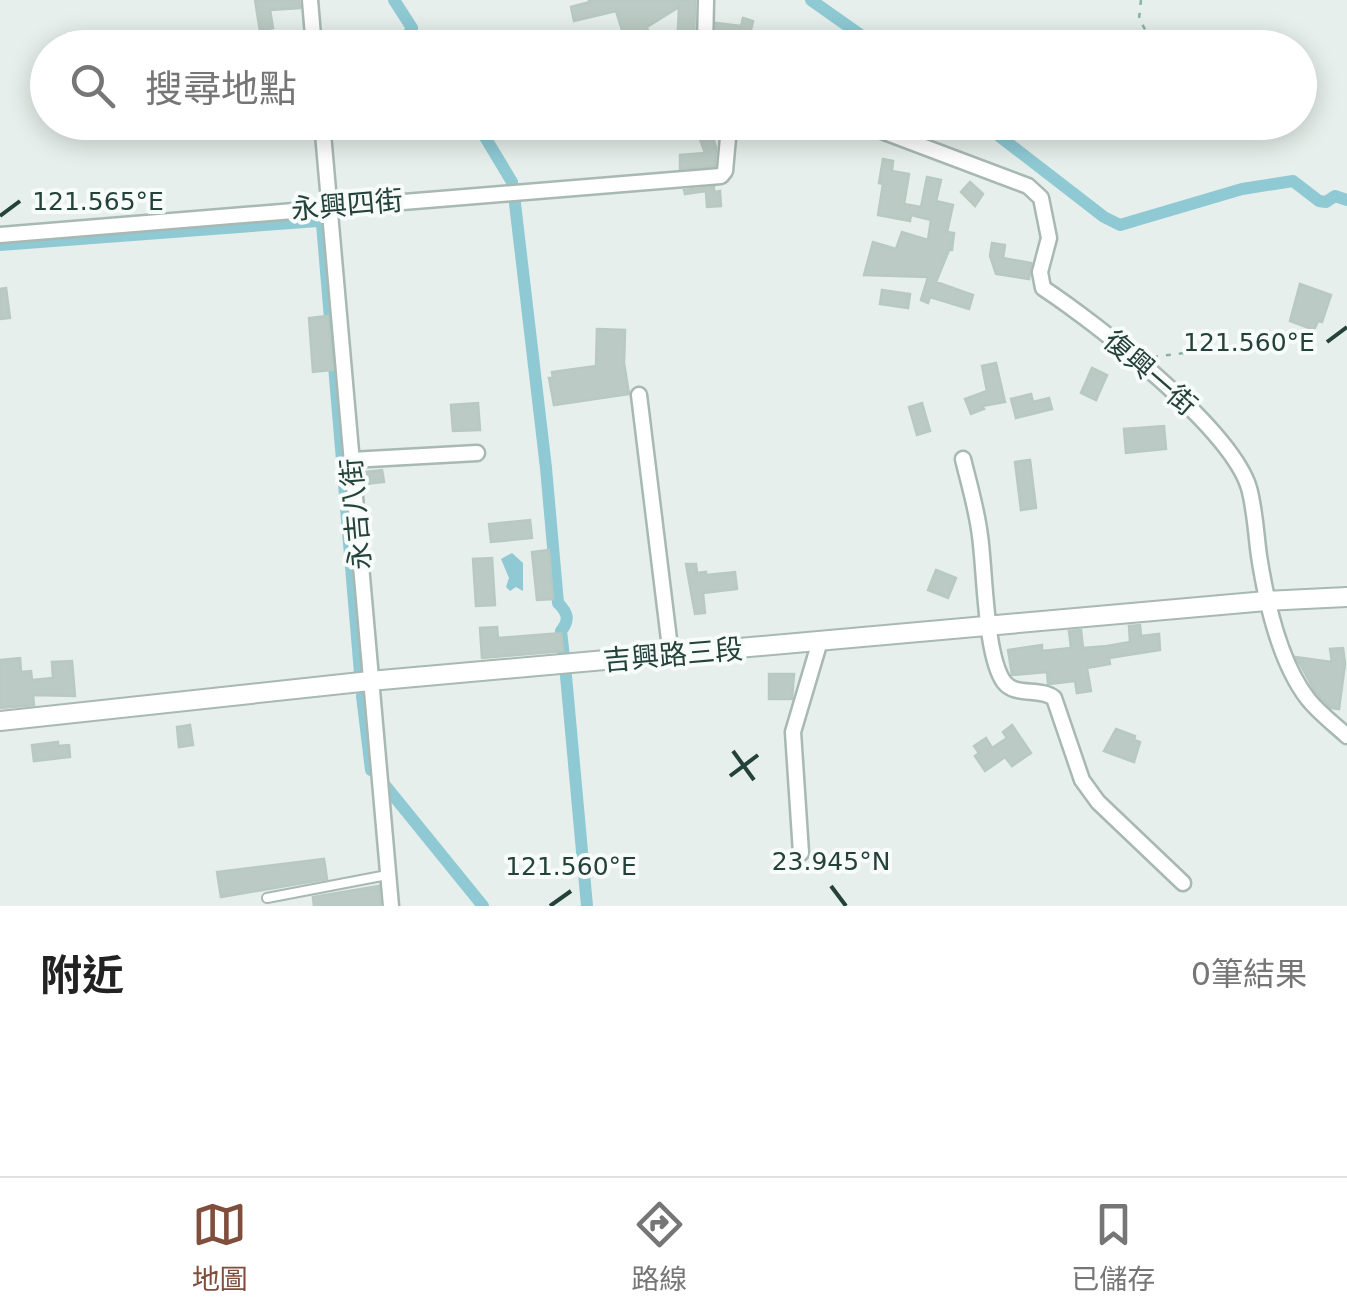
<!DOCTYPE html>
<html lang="zh-TW">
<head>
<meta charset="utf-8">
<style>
  body { margin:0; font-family:"DejaVu Sans","Noto Sans TC",sans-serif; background:#f2f2f2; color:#222 }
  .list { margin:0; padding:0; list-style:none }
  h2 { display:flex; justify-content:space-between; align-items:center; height:130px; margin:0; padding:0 40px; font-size:42px }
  h2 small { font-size:32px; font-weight:400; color:#767676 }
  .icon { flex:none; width:55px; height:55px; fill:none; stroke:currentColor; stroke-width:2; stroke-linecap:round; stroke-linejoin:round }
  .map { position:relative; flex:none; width:1347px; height:906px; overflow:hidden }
  .search { position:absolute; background:#fff; box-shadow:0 5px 25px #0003; left:30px; right:30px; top:30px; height:110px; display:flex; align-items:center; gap:25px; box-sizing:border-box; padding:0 35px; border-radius:55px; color:#767676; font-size:38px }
  .sheet { height:270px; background:#fff }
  nav { display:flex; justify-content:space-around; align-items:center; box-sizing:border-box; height:140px; border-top:2px solid #e0e0e0; background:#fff; font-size:28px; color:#767676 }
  nav a { display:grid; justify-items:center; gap:5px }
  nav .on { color:#804e3d }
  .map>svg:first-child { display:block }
  .water { fill:#8ec9d4 }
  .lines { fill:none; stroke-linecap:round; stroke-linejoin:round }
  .canal { stroke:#8ec9d4; stroke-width:12 }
  .building { fill:#bbcac4; stroke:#b8c9c2; stroke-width:2.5 }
  .service-casing { stroke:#a8b8b2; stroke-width:12 }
  .minor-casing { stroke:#a8b8b2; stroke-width:19 }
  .tertiary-casing { stroke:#a8b8b2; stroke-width:22 }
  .path { stroke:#86b3a5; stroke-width:2.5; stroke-dasharray:5 8; stroke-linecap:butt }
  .service { stroke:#fff; stroke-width:8 }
  .minor { stroke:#fff; stroke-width:14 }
  .tertiary { stroke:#fff; stroke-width:18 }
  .ticks { fill:none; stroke:#24423a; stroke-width:4 }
  .labels { text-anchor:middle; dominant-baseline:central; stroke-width:8; stroke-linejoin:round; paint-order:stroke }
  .street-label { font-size:28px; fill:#24423a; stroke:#f7fbf9 }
  .ticks-label { font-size:25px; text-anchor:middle; fill:#24423a; stroke:#f7fbf9; stroke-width:8; stroke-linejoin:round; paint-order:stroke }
</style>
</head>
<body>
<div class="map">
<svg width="1347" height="906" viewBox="0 0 1347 906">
  <rect width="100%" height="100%" fill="#e6efeb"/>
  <path class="water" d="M512,553L523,563V591L516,587L510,591L506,587L509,578L501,559Z"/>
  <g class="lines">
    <g class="canal">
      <path d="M394,0L412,28L401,48"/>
      <path d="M811,0L879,48"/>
      <path d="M476,122L512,182"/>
      <path d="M981,122L1104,217L1120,225L1242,189L1293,181L1319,201L1326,202L1335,196L1347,200"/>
      <path d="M514,195L546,468L558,603C568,613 570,620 561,631L564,657"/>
      <path d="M0,245L318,221L322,224L360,673"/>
      <path d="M566,676L587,906"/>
      <path d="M362,696L371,770"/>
      <path d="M384,784L483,906"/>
    </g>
  </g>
  <g class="building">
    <path d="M255,0H299L300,8L270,10L273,28L260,31Z"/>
    <path d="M589,0H695L694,48H677L679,7L647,27L652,48H609V44L625,40L616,11L574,21L571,7L590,2Z"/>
    <path d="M743,18L753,21L749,38L716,34V23L741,26Z"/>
    <path d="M670,122H690L691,134L667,137L666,123Z"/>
    <path d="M708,124L716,147L715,166L680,169V155L705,153L696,128Z"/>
    <path d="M883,159L893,161L892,171L909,174L904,204L921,207L927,177L941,180L936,201L953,205L947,232L954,233L952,250H949L936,282L973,295L969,309L930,297L928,303L921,300L928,277L864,275L873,242L896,249L902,232L928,240L931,220L911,215L910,221L878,215L883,184L879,183Z"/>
    <path d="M970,182L983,194L975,206L961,192Z"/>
    <path d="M714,187V192L720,191L721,206L707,207L706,191L685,194L684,190Z"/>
    <path d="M992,243L1005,245L1003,258L1031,263L1029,279L996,274L990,256Z"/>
    <path d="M1300,284L1331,295L1322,322L1318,321L1314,330L1290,321Z"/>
    <path d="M6,288L10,318L0,319V289Z"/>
    <path d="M882,290L910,294L908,308L880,304Z"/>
    <path d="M328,316L333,370L313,372L309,318Z"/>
    <path d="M597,329L625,330L624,363L629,394L554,405L549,378H553L552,372L596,366Z"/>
    <path d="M996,363L1005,402L982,406L984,409L971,414L965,399L987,391L982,366Z"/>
    <path d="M1092,368L1107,375L1096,400L1081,393Z"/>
    <path d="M1031,394L1033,402L1049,398L1052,409L1016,418L1011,399Z"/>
    <path d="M478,403L480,430L453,431L451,405Z"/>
    <path d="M922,403L930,431L917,435L909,407Z"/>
    <path d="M1164,426L1166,449L1126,453L1124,429Z"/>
    <path d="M1030,460L1036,508L1021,510L1015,462Z"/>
    <path d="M382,470L384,482L364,484V472Z"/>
    <path d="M530,520L532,538L491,542L489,524Z"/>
    <path d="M549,550L553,599L537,600L532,552Z"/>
    <path d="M492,558L495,605L476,606L473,559Z"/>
    <path d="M686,564H696L697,573L706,572V575L735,572L737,589L703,593L705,613L695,614Z"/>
    <path d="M936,570L956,578L948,598L928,590Z"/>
    <path d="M1140,625L1141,636L1159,634L1160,650L1109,658L1110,664L1087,668L1091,691L1077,693L1075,681L1048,684L1047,672L1012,675L1008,650L1042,645V651L1071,648L1069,631L1081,630L1083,648L1107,646L1130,642L1129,626Z"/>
    <path d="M497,627L498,638L561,633L563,651L482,658L480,628Z"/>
    <path d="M1343,648L1345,664L1339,709L1331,708L1316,693L1296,657L1332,662L1330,649Z"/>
    <path d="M20,658L21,672L31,671L32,680L53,678L52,662L72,661L75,696L33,695L34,705L0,708V660Z"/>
    <path d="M769,674H794L792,699H769Z"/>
    <path d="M190,725L193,745L179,747L177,727Z"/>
    <path d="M1012,725L1031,753L1012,766L1005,757L985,771L975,756L979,753L974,746L986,738L992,748L1007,738L1003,732Z"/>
    <path d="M1116,729L1135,736L1134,740L1140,742L1134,762L1104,751Z"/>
    <path d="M58,742V746L69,745L70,757L34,761L32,745Z"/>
    <path d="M324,859L327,879L221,897L217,872Z"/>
    <path d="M379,886L380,906H314L313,897Z"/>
  </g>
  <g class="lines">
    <defs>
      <path id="service" d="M267,898L387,875"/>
      <g id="minor">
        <path d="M310,0L314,48"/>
        <path d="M706,43L746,48"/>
        <path d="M705,48L706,0"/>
        <path d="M322,122L391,906"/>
        <path d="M858,122L1028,186L1041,198L1049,238L1040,272L1043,288C1096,323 1231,428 1249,488C1255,510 1256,534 1259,556C1266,601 1280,663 1308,699C1319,713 1334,724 1347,736"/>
        <path d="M0,235L721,176L725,171L728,138L723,122"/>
        <path d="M639,395L671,656"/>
        <path d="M963,459C969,484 977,510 980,536C985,570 985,656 1004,682C1015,697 1040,687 1054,698L1082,780L1098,802L1183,883"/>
        <path d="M351,460L477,453"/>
        <path d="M801,853L793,732L820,641"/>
      </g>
      <path id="tertiary" d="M0,721L370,681L1266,601L1347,597"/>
    </defs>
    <use href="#service" class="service-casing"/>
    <use href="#minor" class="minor-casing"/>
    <use href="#tertiary" class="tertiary-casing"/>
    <g class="path">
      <path d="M1141,0L1139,19L1156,48"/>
      <path d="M656,32L691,36"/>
      <path d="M1207,122L1216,134"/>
      <path d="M1153,357L1247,345L1271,330"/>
    </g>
    <use href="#service" class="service"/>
    <use href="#minor" class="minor"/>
    <use href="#tertiary" class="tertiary"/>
  </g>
  <path class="ticks" d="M0,216L20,201M1327,342L1347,327M733,751L754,780M730,776L758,755M831,886L846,906M550,906L571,891"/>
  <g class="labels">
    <g class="street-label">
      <text transform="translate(347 205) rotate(-5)">永興四街</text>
      <text transform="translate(1150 373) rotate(41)">復興一街</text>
      <text transform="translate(356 514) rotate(-95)">永吉八街</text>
      <text transform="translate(673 655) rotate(-5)">吉興路三段</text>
    </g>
  </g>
  <g class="ticks-label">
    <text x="98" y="210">121.565°E</text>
    <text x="1249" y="351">121.560°E</text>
    <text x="831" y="870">23.945°N</text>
    <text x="571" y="875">121.560°E</text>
  </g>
</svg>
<div class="search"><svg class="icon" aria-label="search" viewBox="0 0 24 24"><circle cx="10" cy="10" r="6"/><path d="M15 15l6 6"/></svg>搜尋地點</div>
</div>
<section class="sheet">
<h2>附近<small>0筆結果</small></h2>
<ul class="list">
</ul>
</section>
<nav>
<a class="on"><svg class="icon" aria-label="map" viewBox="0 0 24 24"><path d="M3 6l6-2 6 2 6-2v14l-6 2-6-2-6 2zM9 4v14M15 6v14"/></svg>地圖</a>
<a><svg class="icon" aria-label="directions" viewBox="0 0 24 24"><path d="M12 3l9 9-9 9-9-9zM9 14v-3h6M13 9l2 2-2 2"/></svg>路線</a>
<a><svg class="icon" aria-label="saved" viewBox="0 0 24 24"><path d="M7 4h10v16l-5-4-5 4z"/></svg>已儲存</a>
</nav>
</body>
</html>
